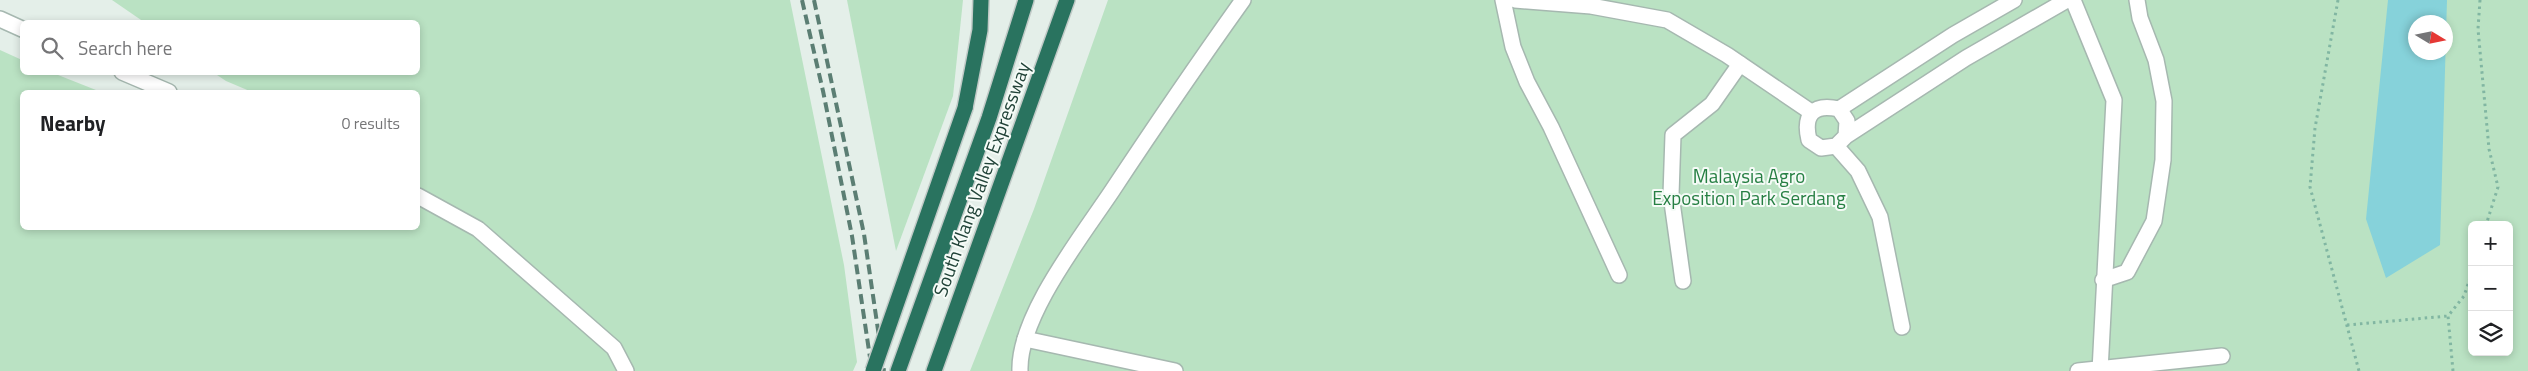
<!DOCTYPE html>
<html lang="en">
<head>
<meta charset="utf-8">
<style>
  body { margin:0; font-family:"Titillium Web",sans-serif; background:#f2f2f2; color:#202124 }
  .controls { position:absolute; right:15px; bottom:15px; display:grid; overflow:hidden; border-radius:8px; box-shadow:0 2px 8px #0003 }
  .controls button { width:45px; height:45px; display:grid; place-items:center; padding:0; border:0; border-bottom:1px solid #e0e0e0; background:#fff; color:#202124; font:25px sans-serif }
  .compass { position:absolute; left:2408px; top:15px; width:45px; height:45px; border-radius:50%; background:#fff; box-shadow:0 2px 8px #0003; rotate:100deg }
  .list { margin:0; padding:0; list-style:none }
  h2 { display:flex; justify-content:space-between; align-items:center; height:65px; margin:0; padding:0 20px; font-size:21px }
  h2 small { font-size:16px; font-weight:400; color:#757577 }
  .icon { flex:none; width:28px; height:28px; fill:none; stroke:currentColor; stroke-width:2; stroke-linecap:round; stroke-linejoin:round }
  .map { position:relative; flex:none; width:2528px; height:371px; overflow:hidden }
  .search { position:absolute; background:#fff; box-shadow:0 2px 8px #0003; left:20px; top:20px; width:400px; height:55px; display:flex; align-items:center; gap:12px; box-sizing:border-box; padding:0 18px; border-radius:8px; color:#757577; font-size:19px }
  .panel { position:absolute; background:#fff; box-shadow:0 2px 8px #0003; left:20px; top:90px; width:400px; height:140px; border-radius:8px }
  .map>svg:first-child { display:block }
  .green { fill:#bae2c3; fill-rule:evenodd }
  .water { fill:#86d2da; fill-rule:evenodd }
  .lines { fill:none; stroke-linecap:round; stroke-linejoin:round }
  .minor-casing { stroke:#a6b8b0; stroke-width:18 }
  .highway-casing { stroke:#c1cac7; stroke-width:18 }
  .path { stroke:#81b6a2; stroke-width:3; stroke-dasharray:2.5 4; stroke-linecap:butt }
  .minor { stroke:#fff; stroke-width:15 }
  .highway { stroke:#29735f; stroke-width:15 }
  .rail { stroke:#5b7e73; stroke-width:4; stroke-dasharray:10 5; stroke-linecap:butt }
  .highway-bridge-casing { stroke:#c1cac7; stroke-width:18; stroke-linecap:butt }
  .highway-bridge { stroke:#29735f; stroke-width:15 }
  .labels { text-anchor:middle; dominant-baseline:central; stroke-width:4; stroke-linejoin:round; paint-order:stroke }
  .park-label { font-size:19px; fill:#267f43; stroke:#f5fbf7 }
  .street-label { font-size:19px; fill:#214338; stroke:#f5fbf7 }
</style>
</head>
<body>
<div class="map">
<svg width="2528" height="371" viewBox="0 0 2528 371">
  <rect width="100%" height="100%" fill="#e4efe9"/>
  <g class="green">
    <path d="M112,0H790L844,265L857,362L853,371H0V50L22,60V72L53,73L101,92H22V228H418V92H252L226,81L214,73L418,72V22H144Z"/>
    <path d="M847,0H963L953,96L896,251Z"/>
    <path d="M1108,0H2528V371H970L1034,209ZM2416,22H2446V52H2416ZM2472,225H2509V352H2472Z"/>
  </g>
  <path class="water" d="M2388,0H2447L2440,245L2386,278L2366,219ZM2416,22H2446V52H2416Z"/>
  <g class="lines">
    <defs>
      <g id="minor">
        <path d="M1503,0L1513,47L1527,82L1551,127L1619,275"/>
        <path d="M1515,0L1591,6L1667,20L1727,55L1811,112"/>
        <path d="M2073,0L2114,100L2100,371"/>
        <path d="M0,19L22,29"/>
        <path d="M122,72L169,92"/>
        <path d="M1839,109L1953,35L2014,0"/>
        <path d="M1846,136L1847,121L1839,109C1813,103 1803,115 1809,140L1821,148L1836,146L1846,136L1966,58L2067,0"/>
        <path d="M1836,146L1858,171L1880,217L1902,327"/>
        <path d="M418,196L478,229L614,348L626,371"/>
        <path d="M2103,280L2127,272L2154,221L2163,160L2164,101L2156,60L2140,18L2137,0"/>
        <path d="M1683,281L1671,195L1673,135L1712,104L1740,64"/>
        <path d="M1025,339L1175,371"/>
        <path d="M1020,371C1018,317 1082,236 1112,191C1155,126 1198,63 1243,0"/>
        <path d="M2078,371L2222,356"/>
      </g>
      <g id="highway">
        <path d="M965,108L980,30L981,0"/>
        <path d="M898,371L989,118L1026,0"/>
        <path d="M934,371L1067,0"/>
      </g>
    </defs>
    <use href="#minor" class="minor-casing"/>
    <use href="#highway" class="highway-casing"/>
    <g class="path">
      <path d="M2338,0L2315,128L2310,187L2359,371"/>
      <path d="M2480,0L2478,29L2489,149L2498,187L2486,225"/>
      <path d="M2347,325L2448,316"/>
      <path d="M2453,371L2448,316L2464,296L2472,272"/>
    </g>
    <use href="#minor" class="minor"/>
    <use href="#highway" class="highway"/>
    <g class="rail">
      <path d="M802,0L823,91L852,236L872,371"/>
      <path d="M814,0L864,234L884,371"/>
    </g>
    <defs>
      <path id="highway-bridge" d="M873,371L965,108"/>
    </defs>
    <use href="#highway-bridge" class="highway-bridge-casing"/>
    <use href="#highway-bridge" class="highway-bridge"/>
  </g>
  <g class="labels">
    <g class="park-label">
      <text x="1749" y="175">Malaysia Agro<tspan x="1749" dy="22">Exposition Park Serdang</tspan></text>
    </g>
    <g class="street-label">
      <text transform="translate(981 179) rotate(-70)">South Klang Valley Expressway</text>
    </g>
  </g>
</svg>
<div class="controls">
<button>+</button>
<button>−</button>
<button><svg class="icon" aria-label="layers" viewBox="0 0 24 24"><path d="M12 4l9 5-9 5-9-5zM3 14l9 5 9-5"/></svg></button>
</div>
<svg class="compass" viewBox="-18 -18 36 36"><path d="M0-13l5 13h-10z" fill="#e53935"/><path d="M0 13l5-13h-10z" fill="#757577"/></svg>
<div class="search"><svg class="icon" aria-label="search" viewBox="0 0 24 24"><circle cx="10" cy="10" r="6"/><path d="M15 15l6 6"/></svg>Search here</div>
<section class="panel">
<h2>Nearby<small>0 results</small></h2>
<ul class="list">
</ul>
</section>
</div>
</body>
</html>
